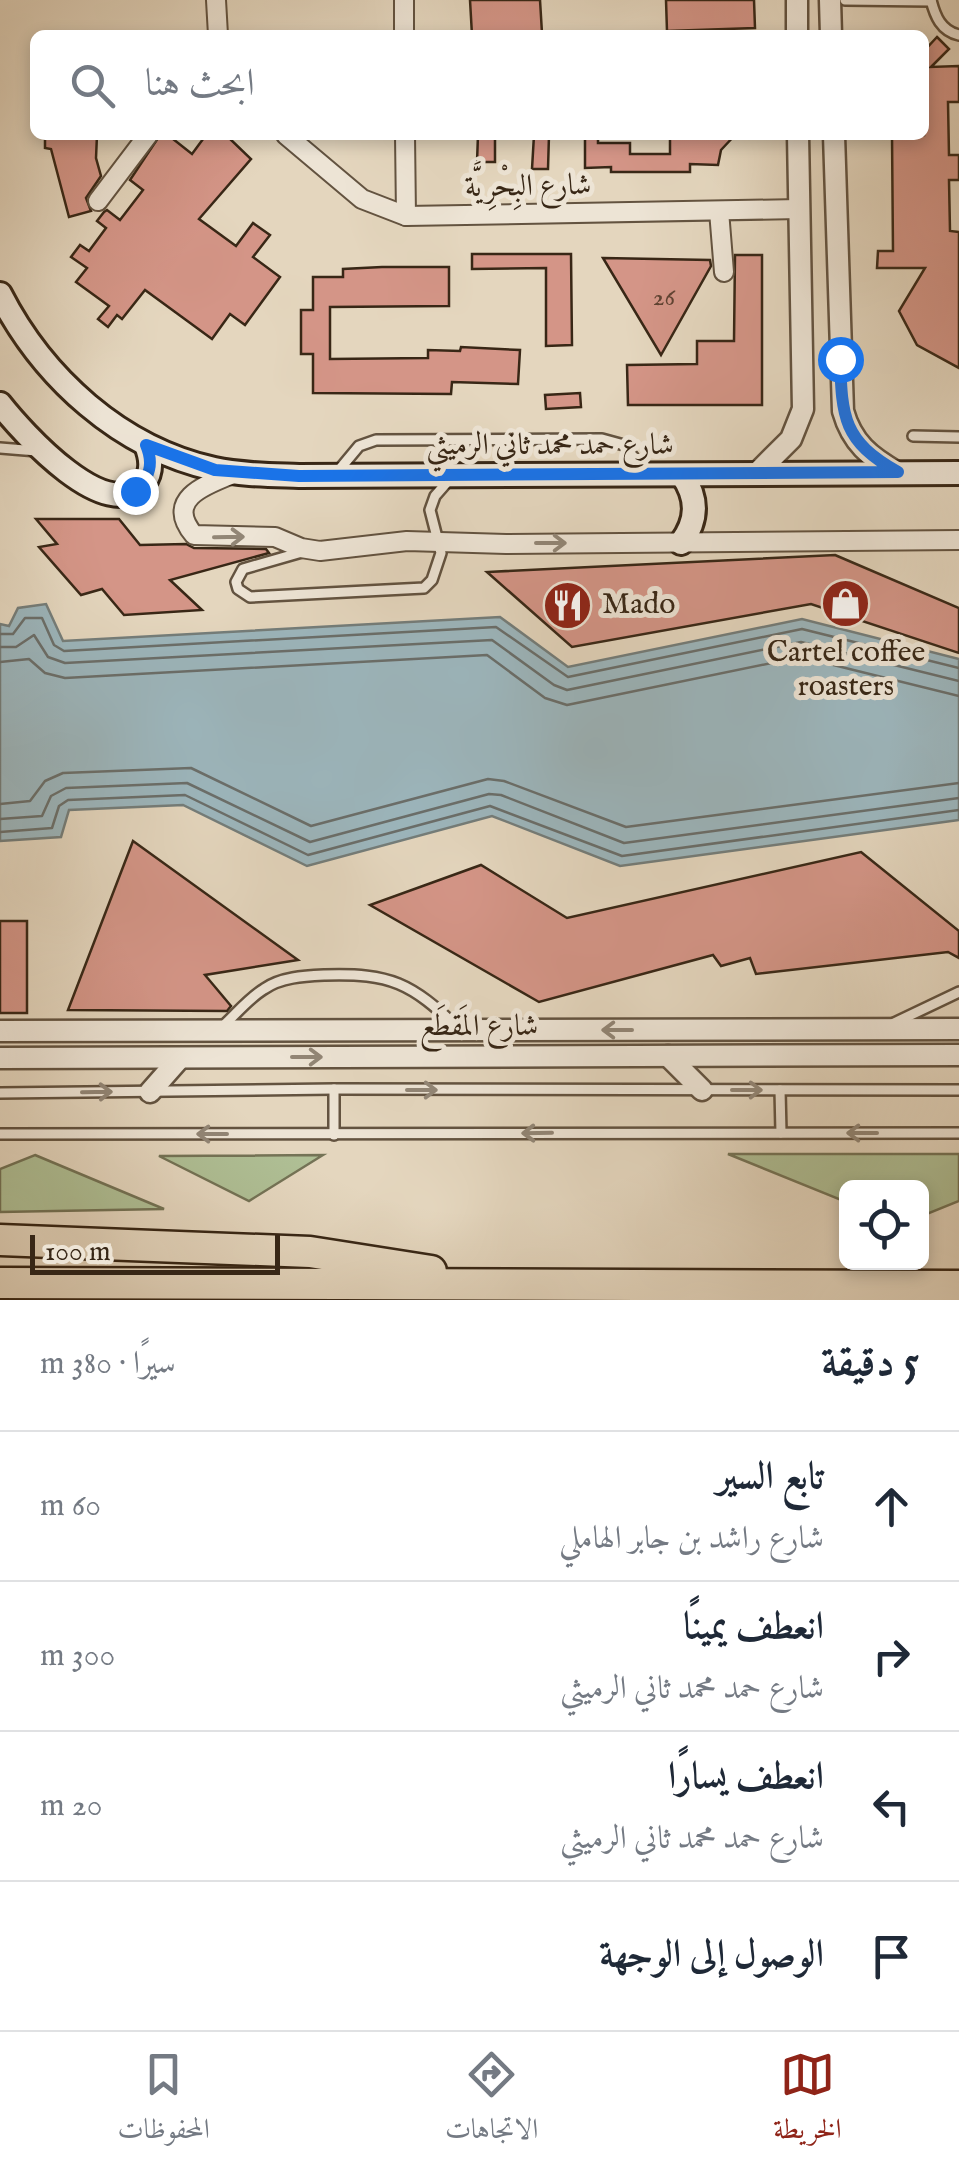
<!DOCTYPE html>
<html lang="ar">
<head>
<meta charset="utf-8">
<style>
  body { margin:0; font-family:"IM FELL English",Amiri,serif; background:#f2f2f3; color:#1f2937; direction:rtl }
  .controls { position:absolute; right:30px; bottom:30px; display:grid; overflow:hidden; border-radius:15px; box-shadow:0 5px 15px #0003 }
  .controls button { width:90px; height:90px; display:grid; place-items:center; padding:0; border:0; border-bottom:2px solid #e0e1e3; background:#fff; color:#1f2937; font:50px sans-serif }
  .scale { position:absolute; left:30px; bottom:25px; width:250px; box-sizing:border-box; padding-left:10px; border:5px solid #382716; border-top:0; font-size:28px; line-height:35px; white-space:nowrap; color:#382716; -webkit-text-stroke:8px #ede4d5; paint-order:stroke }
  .stop { position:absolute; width:30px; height:30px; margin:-22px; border:8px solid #1a73e8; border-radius:50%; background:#fff }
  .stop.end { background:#1a73e8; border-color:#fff; box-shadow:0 2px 10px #0008 }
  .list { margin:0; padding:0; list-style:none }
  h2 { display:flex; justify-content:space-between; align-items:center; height:130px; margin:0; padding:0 40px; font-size:42px }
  h2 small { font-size:32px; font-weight:400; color:#747a83 }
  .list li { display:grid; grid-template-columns:65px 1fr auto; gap:30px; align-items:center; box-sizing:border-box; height:150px; padding:0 40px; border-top:2px solid #e0e1e3 }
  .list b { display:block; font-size:38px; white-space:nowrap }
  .list p { margin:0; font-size:32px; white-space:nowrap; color:#747a83 }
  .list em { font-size:32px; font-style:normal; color:#747a83 }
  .icon { flex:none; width:55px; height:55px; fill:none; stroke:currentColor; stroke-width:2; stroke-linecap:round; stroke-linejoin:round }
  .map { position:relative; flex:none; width:959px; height:1300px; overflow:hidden; direction:ltr }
  .search { position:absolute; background:#fff; box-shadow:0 5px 15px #0003; left:30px; right:30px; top:30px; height:110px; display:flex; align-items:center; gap:25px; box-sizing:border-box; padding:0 35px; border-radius:15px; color:#747a83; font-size:38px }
  .sheet { height:730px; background:#fff }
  nav { display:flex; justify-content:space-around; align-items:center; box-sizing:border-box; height:140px; border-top:2px solid #e0e1e3; background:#fff; font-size:28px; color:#747a83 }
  nav a { display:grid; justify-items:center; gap:5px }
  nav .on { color:#8f2418 }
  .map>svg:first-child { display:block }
  .green { fill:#afbf95; stroke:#747356; stroke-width:2.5 }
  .water { fill:#9cb6bd; stroke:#747d7a; stroke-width:2.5 }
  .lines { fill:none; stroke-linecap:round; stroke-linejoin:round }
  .shore { stroke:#6a6e6a; stroke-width:2.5 }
  .building { fill:#d49587; stroke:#382716; stroke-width:2.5 }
  .service-casing { stroke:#635340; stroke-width:14 }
  .minor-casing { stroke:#635340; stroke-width:22 }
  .tertiary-casing { stroke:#635340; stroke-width:25 }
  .secondary-casing { stroke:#382716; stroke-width:28 }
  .motorway-casing { stroke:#382716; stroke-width:35 }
  .service { stroke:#ede4d5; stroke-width:9 }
  .minor { stroke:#ede4d5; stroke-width:18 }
  .tertiary { stroke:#ede4d5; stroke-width:20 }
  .secondary { stroke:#ede4d5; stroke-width:22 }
  .motorway { stroke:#e4d6be; stroke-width:30 }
  .oneway { stroke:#928676 }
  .route { stroke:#1a73e8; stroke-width:12 }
  .labels { text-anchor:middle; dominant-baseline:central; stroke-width:10; stroke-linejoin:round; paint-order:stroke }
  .number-label { font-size:25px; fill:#5f4232 }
  .street-label { font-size:30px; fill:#382716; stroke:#ede4d5 }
  .poi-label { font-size:30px; fill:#382716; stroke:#ede4d5; text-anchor:start }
</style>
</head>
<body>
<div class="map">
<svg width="959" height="1300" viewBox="0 0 959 1300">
  <rect width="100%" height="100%" fill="#e4d6be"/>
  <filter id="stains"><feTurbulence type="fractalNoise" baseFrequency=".002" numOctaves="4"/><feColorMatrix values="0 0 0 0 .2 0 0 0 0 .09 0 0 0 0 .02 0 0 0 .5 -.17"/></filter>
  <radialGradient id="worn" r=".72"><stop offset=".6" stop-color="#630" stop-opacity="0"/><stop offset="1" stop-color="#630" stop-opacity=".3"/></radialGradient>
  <g class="green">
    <path d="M728,1154H959V1201L922,1216V1188H846V1202Z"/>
    <path d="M35,1155L164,1209L0,1212V1169Z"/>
    <path d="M323,1155L249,1201L159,1156Z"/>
  </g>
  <path class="water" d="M46,604L63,641L500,617L568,667L802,619L959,659V820L620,866L492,816L307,866L183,805L69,810L61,837L0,841V624L9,626L18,608Z"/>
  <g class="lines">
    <g class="shore">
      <path d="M0,634H13L25,618H42L54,645L64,651L496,627L568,677L802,629L959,668"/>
      <path d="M0,647H16L34,635L48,657L65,663L492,640L554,685L567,690L801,642L959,681"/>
      <path d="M0,662L29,659L45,673L65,678L487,655L545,698L567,705L801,657L959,696"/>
      <path d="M0,804L30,801L45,781L63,773L191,768L311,826L488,779L504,781L626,827L959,783"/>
      <path d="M0,819L42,816L51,796L66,788L187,783L310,842L489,794L501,795L624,843L959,798"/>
      <path d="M0,832L52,828L59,806L68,800L185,795L308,855L490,806L622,856L959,810"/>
    </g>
  </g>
  <g class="building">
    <path d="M470,0H540L542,33L472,35Z"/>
    <path d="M666,0H754L755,28L667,31Z"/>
    <path d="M937,37L949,49L931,67L959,66V102H948L949,155H959V180H949L950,231L959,232V368L917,345L899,311L925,268H877L878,251H893L892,135H924V51Z"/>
    <path d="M45,135H97L96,158L101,176L86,198L91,211L69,217L51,149L45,148Z"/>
    <path d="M160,135H168L192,154L206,135H226L251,159L199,219L236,246L253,223L270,235L253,257L280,277L245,325L230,314L212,339L145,290L122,319L117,315L108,327L98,319L109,306L76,282L87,268L71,257L80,245L89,251L106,228L97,221L104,212L107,210L120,220L143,190L130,180Z"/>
    <path d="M478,135H495V162H477Z"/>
    <path d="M534,135H549L548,169H532Z"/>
    <path d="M585,135H598V143H630V154H670V135H735L721,150L718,165L690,164V172H611V167L585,168Z"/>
    <path d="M472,254H571L572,345L546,346V268L472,269Z"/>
    <path d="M735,255H762V405H628L627,365L697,364V341H734Z"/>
    <path d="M603,258L710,260L711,266L661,355Z"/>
    <path d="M382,267H449V306L330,307V359L428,358V350L460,351L461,347L520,350L518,384L452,382L451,394L313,393V354H301V310H313V277H343V269Z"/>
    <path d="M580,393L581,407L546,409L545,395Z"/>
    <path d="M36,519H119L140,545L186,544L194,548L266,549L269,553L170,580L202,610L124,615L102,589L81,595L39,547L57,544Z"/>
    <path d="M835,555L959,608V653L811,604L572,647L487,572Z"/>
    <path d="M133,841L298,960L205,975L231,1006L227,1011L68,1010Z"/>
    <path d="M861,852L959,931V958L948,952L756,974L750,958L721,966L713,955L539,1002L370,905L481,865L567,918Z"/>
    <rect x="0" y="921" width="27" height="92"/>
  </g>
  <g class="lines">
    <defs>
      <g id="service">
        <path d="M845,0L931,1"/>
        <path d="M931,0C935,16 941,31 959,35"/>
        <path d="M913,436L959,437"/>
        <path d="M0,448L37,451"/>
        <path d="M339,470L359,446L376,440L602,439L624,445L646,473"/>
        <path d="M302,552L243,569L236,582L238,589L250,597L424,588L432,580L441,553L430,510L435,496L449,480"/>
        <path d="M894,1023L959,992"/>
        <path d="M223,1026C236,1014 249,998 264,989C281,977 305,976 325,975C391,973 411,983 458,1028"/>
        <path d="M334,1089V1135"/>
        <path d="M780,1090L781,1133"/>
        <path d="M0,1093L334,1089L959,1090"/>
        <path d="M0,1134L959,1133"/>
      </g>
      <g id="minor">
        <path d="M216,0L218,35"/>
        <path d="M404,0V35"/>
        <path d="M286,135L362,199L406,216L799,209"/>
        <path d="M405,135L406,216"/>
        <path d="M98,201L148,135"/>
        <path d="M719,211L724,272"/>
        <path d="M238,472C211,483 162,497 194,535L275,537L301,548L320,551L407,541L506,544L959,540"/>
      </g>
      <g id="tertiary">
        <path d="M797,0V35"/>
        <path d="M830,0L831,35"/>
        <path d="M834,135L843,411C852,443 870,457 898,473"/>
        <path d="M755,475L791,439L803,409L798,135"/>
        <path d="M0,1031L959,1029"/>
        <path d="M668,1056L702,1090"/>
        <path d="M0,1058L959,1055"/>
        <path d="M150,1092L180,1058"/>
      </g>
      <g id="secondary">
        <path d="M0,294C43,378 120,448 214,469C241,475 271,475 299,476L959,473"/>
        <path d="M0,404C22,432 108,528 144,483C153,471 151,458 146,445"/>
        <path d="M681,543C698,520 698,498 682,475"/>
      </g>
      <g id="motorway">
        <path d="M0,1240L310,1252L431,1271"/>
        <path d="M0,1283L959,1286"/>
      </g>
    </defs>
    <use href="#service" class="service-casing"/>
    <use href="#minor" class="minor-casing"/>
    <use href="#tertiary" class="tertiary-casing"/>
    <use href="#secondary" class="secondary-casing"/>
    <use href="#motorway" class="motorway-casing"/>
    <use href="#service" class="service"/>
    <use href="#minor" class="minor"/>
    <use href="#tertiary" class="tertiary"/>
    <use href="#secondary" class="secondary"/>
    <use href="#motorway" class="motorway"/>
  </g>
  <defs><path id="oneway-shaft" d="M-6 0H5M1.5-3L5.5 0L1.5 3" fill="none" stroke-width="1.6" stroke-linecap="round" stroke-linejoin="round" transform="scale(2.5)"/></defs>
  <g class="oneway">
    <use href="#oneway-shaft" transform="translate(229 537) rotate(-1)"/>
    <use href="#oneway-shaft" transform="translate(551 543)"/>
    <use href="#oneway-shaft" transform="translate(617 1030) rotate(180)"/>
    <use href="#oneway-shaft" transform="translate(307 1057)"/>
    <use href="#oneway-shaft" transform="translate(422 1090)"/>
    <use href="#oneway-shaft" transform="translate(747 1090)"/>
    <use href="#oneway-shaft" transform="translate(97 1092) rotate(-1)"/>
    <use href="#oneway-shaft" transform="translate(537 1133) rotate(179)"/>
    <use href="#oneway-shaft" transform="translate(862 1133) rotate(180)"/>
    <use href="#oneway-shaft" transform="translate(212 1134) rotate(-180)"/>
  </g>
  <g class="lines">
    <path class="route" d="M135,491C150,478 154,464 146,445L215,470L299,476L898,472C843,441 842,418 840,359"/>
  </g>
  <defs>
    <symbol id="shop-disc" viewBox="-11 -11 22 22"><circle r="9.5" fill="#8f2418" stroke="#ede4d5"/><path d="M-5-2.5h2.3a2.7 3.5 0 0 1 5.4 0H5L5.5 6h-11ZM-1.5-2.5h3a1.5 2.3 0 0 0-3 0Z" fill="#fff"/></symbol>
    <symbol id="restaurant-disc" viewBox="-11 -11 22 22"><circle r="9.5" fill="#8f2418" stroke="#ede4d5"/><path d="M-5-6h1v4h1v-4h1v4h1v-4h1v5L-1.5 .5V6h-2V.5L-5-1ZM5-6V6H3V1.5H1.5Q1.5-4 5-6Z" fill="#fff"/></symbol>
  </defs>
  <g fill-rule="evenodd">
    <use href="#shop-disc" x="818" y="576" width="55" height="55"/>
    <use href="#restaurant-disc" x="540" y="578" width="55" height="55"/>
  </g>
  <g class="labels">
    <g class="number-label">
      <text x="664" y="298">26</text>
    </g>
    <g class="street-label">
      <text transform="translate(528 187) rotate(-1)">شارع البِحْرِيَّة</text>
      <text x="550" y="446">شارع حمد محمد ثاني الرميثي</text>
      <text x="479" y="1027">شارع المَقطَع</text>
    </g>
    <g class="poi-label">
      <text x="602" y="605">Mado</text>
      <text x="846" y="653" text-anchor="middle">Cartel coffee<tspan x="846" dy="34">roasters</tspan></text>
    </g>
  </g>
  <rect width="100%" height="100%" filter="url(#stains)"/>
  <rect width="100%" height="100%" fill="url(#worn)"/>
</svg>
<div class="controls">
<button><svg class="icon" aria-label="locate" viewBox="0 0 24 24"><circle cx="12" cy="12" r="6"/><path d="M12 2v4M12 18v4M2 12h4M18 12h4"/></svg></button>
</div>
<div class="scale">100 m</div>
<div class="stop" style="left:840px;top:359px"></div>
<div class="stop end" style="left:135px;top:491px"></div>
<div class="search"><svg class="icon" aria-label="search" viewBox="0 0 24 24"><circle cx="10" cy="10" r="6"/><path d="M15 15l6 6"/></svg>ابحث هنا</div>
</div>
<section class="sheet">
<h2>5 دقيقة<small>سيرًا · 380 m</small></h2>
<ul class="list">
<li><svg class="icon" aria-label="ahead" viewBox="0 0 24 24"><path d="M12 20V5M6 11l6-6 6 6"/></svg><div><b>تابع السير</b><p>شارع راشد بن جابر الهاملي</p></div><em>60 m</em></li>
<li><svg class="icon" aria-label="right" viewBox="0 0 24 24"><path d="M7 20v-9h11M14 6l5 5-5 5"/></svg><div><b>انعطف يمينًا</b><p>شارع حمد محمد ثاني الرميثي</p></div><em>300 m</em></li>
<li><svg class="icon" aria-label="left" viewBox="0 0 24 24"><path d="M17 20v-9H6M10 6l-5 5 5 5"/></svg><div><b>انعطف يسارًا</b><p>شارع حمد محمد ثاني الرميثي</p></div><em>20 m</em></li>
<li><svg class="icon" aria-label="arrive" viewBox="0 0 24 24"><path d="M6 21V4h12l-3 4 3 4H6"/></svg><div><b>الوصول إلى الوجهة</b></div></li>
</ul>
</section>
<nav>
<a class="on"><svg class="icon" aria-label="map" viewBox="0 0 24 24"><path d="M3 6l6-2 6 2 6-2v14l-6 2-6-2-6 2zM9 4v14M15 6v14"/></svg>الخريطة</a>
<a><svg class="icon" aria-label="directions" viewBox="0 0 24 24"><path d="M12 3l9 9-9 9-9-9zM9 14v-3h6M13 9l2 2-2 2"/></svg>الاتجاهات</a>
<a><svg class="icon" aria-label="saved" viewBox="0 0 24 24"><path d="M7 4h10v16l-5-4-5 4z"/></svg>المحفوظات</a>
</nav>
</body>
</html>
